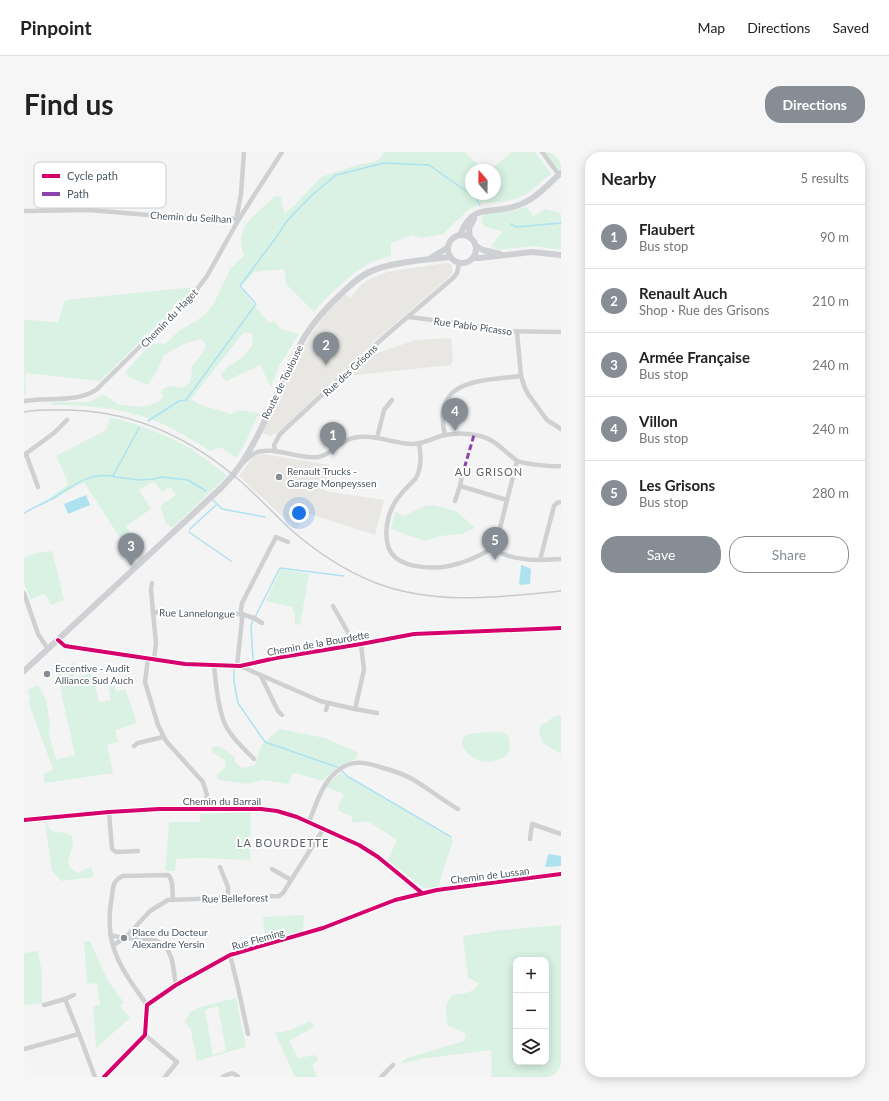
<!DOCTYPE html>
<html lang="en">
<head>
<meta charset="utf-8">
<style>
  body { margin:0; font-family:Lato,sans-serif; background:#f6f6f6; color:#222 }
  .controls { position:absolute; right:12px; bottom:12px; display:grid; overflow:hidden; border-radius:8px; box-shadow:0 2px 10px #0003 }
  .controls button { width:36px; height:36px; display:grid; place-items:center; padding:0; border:0; border-bottom:1px solid #e0e0e0; background:#fff; color:#222; font:20px sans-serif }
  .compass { position:absolute; left:441px; top:12px; width:36px; height:36px; border-radius:50%; background:#fff; box-shadow:0 2px 10px #0003; rotate:340deg }
  .you { position:absolute; left:275px; top:361px; width:14px; height:14px; margin:-10px; border:3px solid #fff; border-radius:50%; background:#1a73e8; box-shadow:0 0 0 6px #1a73e833 }
  .badge { display:grid; place-items:center; width:26px; height:26px; border-radius:50%; background:#868d94; color:#fff; font-size:13px; font-weight:700 }
  .pin { position:absolute; translate:-50% -33px; filter:drop-shadow(0 1px 2px #0008) }
  .pin::after { content:''; position:absolute; top:21px; width:14px; height:12px; background:inherit; clip-path:polygon(0 0,100% 0,50% 100%) }
  .list { margin:0; padding:0; list-style:none }
  h2 { display:flex; justify-content:space-between; align-items:center; height:52px; margin:0; padding:0 16px; font-size:17px }
  h2 small { font-size:13px; font-weight:400; color:#767676 }
  .list li { display:grid; grid-template-columns:26px 1fr auto; gap:12px; align-items:center; box-sizing:border-box; height:64px; padding:0 16px; border-top:1px solid #e0e0e0 }
  .list b { display:block; font-size:15px; white-space:nowrap }
  .list p { margin:0; font-size:13px; white-space:nowrap; color:#767676 }
  .list em { font-size:13px; font-style:normal; color:#767676 }
  .actions { display:flex; gap:8px; padding:12px 16px }
  .actions a { flex:1; padding:9px 0; border:1px solid #868d94; border-radius:16px; text-align:center; font-size:14px; color:#868d94 }
  .actions .main { background:#868d94; color:#fff }
  .icon { flex:none; width:22px; height:22px; fill:none; stroke:currentColor; stroke-width:2; stroke-linecap:round; stroke-linejoin:round }
  .map { position:relative; flex:none; width:537px; height:925px; overflow:hidden; border-radius:16px }
  header { display:flex; align-items:center; gap:24px; box-sizing:border-box; height:56px; padding:0 20px; background:#fff; border-bottom:1px solid #e0e0e0 }
  header strong { font-size:19px }
  nav { display:flex; gap:22px; margin-inline-start:auto; font-size:14px }
  .intro { display:flex; align-items:center; justify-content:space-between; box-sizing:border-box; height:96px; padding:0 24px }
  h1 { margin:0; font-size:28px }
  .button { padding:10px 18px; border-radius:16px; background:#868d94; color:#fff; font-size:14px; font-weight:700 }
  main { display:flex; gap:24px; padding:0 24px }
  aside { flex:1; background:#fff; border-radius:16px; box-shadow:0 2px 10px #0003 }
  .map>svg:first-child { display:block }
  .commercial { fill:#e8e7e3 }
  .green { fill:#d9f2e3; fill-rule:evenodd }
  .water { fill:#aee2f0 }
  .lines { fill:none; stroke-linecap:round; stroke-linejoin:round }
  .stream { stroke:#aee2f0; stroke-width:1.5 }
  .street { stroke:#ced0d2; stroke-width:4.5 }
  .secondary { stroke:#ced0d4; stroke-width:6 }
  .rail { stroke:#c9cacc; stroke-width:1.5 }
  .quiet { stroke:#8e44ad; stroke-width:3; stroke-dasharray:6 3; stroke-linecap:butt }
  .cycleway-casing { stroke:#fff; stroke-width:6 }
  .cycleway { stroke:#d6006c; stroke-width:4 }
  .poi-dot { fill:#868d94; stroke:#fff; stroke-width:1.5 }
  .labels { text-anchor:middle; dominant-baseline:central; stroke-width:4; stroke-linejoin:round; paint-order:stroke }
  .street-label { font-size:10px; fill:#4a5661; stroke:#fff }
  .poi-label { font-size:10px; fill:#4a5661; stroke:#fff; text-anchor:start }
  .neighbourhood-label { font-size:11px; letter-spacing:1px; fill:#5f6368; stroke:#fff }
  .key { fill:#fff; stroke:#c9ccd0; stroke-width:1 }
  .key-label { font-size:11px; fill:#4a5661 }
</style>
</head>
<body>
<header>
<strong>Pinpoint</strong>
<nav><a>Map</a><a>Directions</a><a>Saved</a></nav>
</header>
<div class="intro"><h1>Find us</h1><a class="button">Directions</a></div>
<main>
<div class="map">
<svg width="537" height="925" viewBox="0 0 537 925">
  <rect width="100%" height="100%" fill="#f4f4f4"/>
  <g class="commercial">
    <path d="M421,111L426,112L428,115V121L424,126L353,187L254,280L246,284L238,281L267,219L285,185L303,160L321,142L326,146L337,133L344,128L363,120Z"/>
    <path d="M427,186L429,208L427,213L323,224L351,199L353,201L392,188Z"/>
    <path d="M238,302L306,313L300,339L360,348L351,383L284,361L272,377L215,324L230,304Z"/>
  </g>
  <g class="green">
    <path d="M359,0H440L461,18H447V42H471V18H466L488,0H511L527,22L504,41L494,46L480,50L460,51L452,54L444,58L419,82L397,86L388,83L367,91V104C358,106 349,109 341,114C327,122 300,147 290,160L262,132L260,117L230,120L216,136L245,171L250,169L257,177L275,182L255,214L247,235L236,213L202,229L197,223L202,216L219,205L228,194L229,183L223,180L219,181L167,247L174,252L207,262L215,258L235,261L220,293L213,306L196,295L186,299C162,283 134,267 106,261C80,254 53,253 27,253V251L30,250H64L79,243L83,244L93,252L115,255L133,251L139,245L137,238L147,234L156,236L162,234L167,228L168,214L180,199L182,192L177,187L160,192L140,203L134,217L124,233L106,226L101,220L126,193L135,191L141,192L156,178L175,167L184,160L190,151L207,116L220,104C219,99 216,93 217,88C219,67 238,58 251,44L257,45L260,61L269,55L297,25L333,13L350,10L357,6Z"/>
    <path d="M520,0H537V17L534,19Z"/>
    <path d="M503,55L509,64L521,57L534,60L537,63V98L511,94L473,98L467,94L478,80L476,78C466,77 450,73 462,61L487,59Z"/>
    <path d="M171,135L76,229L1,221L2,243H0V168L22,169L34,171L41,148Z"/>
    <path d="M86,265C114,272 144,283 169,298C181,306 192,315 203,324L148,376L142,371L136,354L152,343L147,335L138,340L130,329L115,338L127,357L102,374L108,385L100,392L60,330L29,348L28,344L42,334L44,330L32,304L82,278Z"/>
    <path d="M409,353L432,359L451,376L438,382L416,384L401,389L367,377L371,360L380,364L400,354Z"/>
    <path d="M28,399L40,448L27,453L21,442L6,447L0,431V406L11,401Z"/>
    <path d="M257,417L285,422L276,473L271,472V463L268,455L242,449Z"/>
    <path d="M50,510C51,516 48,520 50,526L68,521L75,550L87,548L83,528L88,526L92,540L101,537L113,571L91,578L94,590L83,593L89,621L21,631L19,623L29,617L4,549L6,547L4,538L14,533L22,548L26,571L25,581L32,608L51,603L35,530L33,524Z"/>
    <path d="M531,564H537V602L519,591L515,580L517,574Z"/>
    <path d="M255,577L301,586L335,601L331,605L334,606L315,614L298,629L272,621L267,623L266,631L263,632L239,628L223,632L195,628L192,624C196,618 203,618 201,608L188,600L187,596C196,591 203,599 210,605L211,610L218,616L231,613L237,594Z"/>
    <path d="M466,580H479L484,584C485,587 486,592 486,596C483,609 465,612 454,608C447,605 442,600 438,594C438,588 439,585 445,582Z"/>
    <path d="M316,621L429,688L414,735L400,736L364,708L373,688L344,669L329,671L327,664L313,658L320,642L302,635L305,631Z"/>
    <path d="M227,660L226,708L177,706L152,707L151,719H141L145,670H176V662Z"/>
    <path d="M21,669C23,672 25,677 28,679C35,682 49,678 49,689C49,696 45,704 44,711L47,717L53,721L67,715L70,725L37,729L28,719Z"/>
    <path d="M280,763L279,778L241,789L239,765Z"/>
    <path d="M537,773V925H467L468,912L467,898L396,907L376,912L383,906L440,889L442,882L423,873C422,861 420,852 428,843C439,841 450,842 455,831L444,826L439,784L478,778ZM492,808H522V910H492Z"/>
    <path d="M66,789L84,829L100,851L96,854L106,866L72,896L69,854L76,853L73,831L63,832L60,790Z"/>
    <path d="M14,799L18,821V851L0,853V801Z"/>
    <path d="M212,846L222,895L173,909L167,879L161,869L167,860L176,855ZM194,854L202,899L189,903L181,858Z"/>
    <path d="M286,869L290,875L265,889L274,906L291,903L294,908L288,913L293,925H271L251,881L266,878Z"/>
  </g>
  <g class="water">
    <path d="M62,343L66,353L44,362L40,352Z"/>
    <path d="M498,413L507,417L506,432L497,433L495,431L497,414Z"/>
    <path d="M526,702L537,704V714L521,715L524,703Z"/>
  </g>
  <g class="lines">
    <g class="stream">
      <path d="M487,72L492,75L537,71"/>
      <path d="M124,269L155,249L162,248L232,152L216,134L253,84L263,69L288,43L312,23L360,11L405,13L452,46L456,53"/>
      <path d="M89,324L115,276"/>
      <path d="M189,348L198,357L241,365"/>
      <path d="M0,361C10,355 21,351 31,345C52,332 64,321 89,324L91,325L116,328L130,327L137,325L164,328L182,339"/>
      <path d="M166,377L192,353"/>
      <path d="M165,380L207,409"/>
      <path d="M231,465L256,416L320,424"/>
      <path d="M229,508L227,473L230,467"/>
      <path d="M210,517V530L214,551L241,590L313,615"/>
      <path d="M318,619L323,624L427,685"/>
    </g>
    <g class="street">
      <path d="M518,0L535,23"/>
      <path d="M0,59L65,58L137,64L215,67"/>
      <path d="M215,67L213,63L217,42L220,0"/>
      <path d="M385,165L449,173L475,179L537,180"/>
      <path d="M493,180L497,224L501,236L504,242L523,268L537,277"/>
      <path d="M0,249C22,245 55,251 73,237L171,140L183,124L215,67L258,0"/>
      <path d="M421,283C407,226 458,229 497,224"/>
      <path d="M353,286L360,258L368,248"/>
      <path d="M395,292C397,304 398,314 392,326C385,334 375,342 370,352C362,366 357,394 372,406C384,416 411,417 425,414C441,411 454,404 468,397"/>
      <path d="M251,299L250,293L256,282L359,186L429,126L433,121L435,112"/>
      <path d="M2,302L14,335"/>
      <path d="M0,303L30,281L43,268"/>
      <path d="M219,311C223,307 227,303 231,301C247,293 277,308 294,305C308,303 315,289 329,286C349,281 369,292 389,292C401,292 410,285 421,283C431,281 442,281 451,283C471,286 477,297 492,308C497,312 529,315 537,314"/>
      <path d="M438,324L436,334L483,348"/>
      <path d="M431,349L436,334"/>
      <path d="M468,397C482,405 500,408 516,408L530,354L533,351L537,350"/>
      <path d="M468,397L476,376L493,309"/>
      <path d="M516,408L537,407"/>
      <path d="M128,431L127,437L129,460"/>
      <path d="M0,441L14,482L24,497"/>
      <path d="M309,454L331,493"/>
      <path d="M34,488L41,494L161,512L216,514L252,506L337,492L390,482L537,476"/>
      <path d="M124,506L121,530L134,573L142,589L179,630L183,643L180,658"/>
      <path d="M130,507L132,491L129,460L217,462L230,466L238,471"/>
      <path d="M190,514C192,531 193,550 199,567C203,581 220,597 230,607"/>
      <path d="M213,514L218,468L217,457L218,451L252,385L264,390"/>
      <path d="M216,514L296,549L331,557L340,518L337,492"/>
      <path d="M237,524L254,559L258,563"/>
      <path d="M331,557L353,561"/>
      <path d="M302,558L304,551"/>
      <path d="M110,594L114,591L139,585"/>
      <path d="M85,660L88,697L92,700L114,699"/>
      <path d="M0,668L85,660L135,657H237L253,659L273,665L335,693L354,705L398,741"/>
      <path d="M285,670C291,655 296,638 306,626C322,608 336,608 356,615C367,618 378,621 388,627C404,636 418,648 434,657"/>
      <path d="M506,687L508,672L537,682"/>
      <path d="M196,715L204,735V747"/>
      <path d="M248,717L267,728"/>
      <path d="M86,783C91,784 97,786 102,786C119,787 140,783 147,805C150,814 150,824 152,833"/>
      <path d="M89,793L101,786L126,759L144,748L255,744L259,741L300,676"/>
      <path d="M206,803L214,835L224,882"/>
      <path d="M41,847L50,843"/>
      <path d="M20,853L41,847L55,882"/>
      <path d="M123,853C96,815 79,793 88,744C89,735 89,728 99,724L144,723C150,728 148,740 149,748"/>
      <path d="M121,883L153,910L141,925"/>
      <path d="M0,897L55,882L71,925"/>
      <path d="M80,925L121,883L123,853L152,833L206,803L299,776L371,748L413,738L537,722"/>
      <path d="M199,925C204,922 209,919 214,925"/>
      <path d="M357,925L369,913"/>
    </g>
    <g class="secondary">
      <circle cx="438" cy="97" r="14"/>
      <path d="M436,83C450,48 469,64 495,53C512,47 524,32 537,21"/>
      <path d="M446,86L445,77L450,67"/>
      <path d="M452,94L459,98L476,102"/>
      <path d="M449,106H456L508,100L537,103"/>
      <path d="M405,107L423,96"/>
      <path d="M0,519L198,335C204,329 210,322 215,315C243,275 256,226 281,184C291,168 303,155 316,143C327,132 339,121 353,117C375,109 403,108 425,105"/>
    </g>
    <path class="rail" d="M0,260C12,257 24,258 36,258C101,257 158,281 208,322C228,338 246,358 265,376C291,399 319,418 352,431C413,454 474,445 537,439"/>
    <path class="quiet" d="M438,324L450,283"/>
    <defs>
      <g id="cycleway">
        <path d="M34,488L41,494L161,512L216,514L252,506L337,492L390,482L537,476"/>
        <path d="M0,668L85,660L135,657H237L253,659L273,665L335,693L354,705L398,741"/>
        <path d="M80,925L121,883L123,853L152,833L206,803L299,776L371,748L413,738L537,722"/>
      </g>
    </defs>
    <use href="#cycleway" class="cycleway-casing"/>
    <use href="#cycleway" class="cycleway"/>
  </g>
  <g class="poi-dot">
    <circle cx="255" cy="325" r="4"/>
    <circle cx="23" cy="522" r="4"/>
    <circle cx="100" cy="786" r="4"/>
  </g>
  <g class="labels">
    <g class="street-label">
      <text transform="translate(167 65) rotate(3)">Chemin du Seilhan</text>
      <text transform="translate(145 166) rotate(-46)">Chemin du Haget</text>
      <text transform="translate(449 174) rotate(8)">Rue Pablo Picasso</text>
      <text transform="translate(326 218) rotate(-43)">Rue des Grisons</text>
      <text transform="translate(258 230) rotate(-64)">Route de Toulouse</text>
      <text transform="translate(173 461) rotate(1)">Rue Lannelongue</text>
      <text transform="translate(294 491) rotate(-10)">Chemin de la Bourdette</text>
      <text x="198" y="649">Chemin du Barrail</text>
      <text transform="translate(466 723) rotate(-7)">Chemin de Lussan</text>
      <text transform="translate(211 746) rotate(-1)">Rue Belleforest</text>
      <text transform="translate(234 787) rotate(-16)">Rue Fleming</text>
    </g>
    <g class="poi-label">
      <text x="263" y="319">Renault Trucks -<tspan x="263" dy="12">Garage Monpeyssen</tspan></text>
      <text x="31" y="516">Eccentive - Audit<tspan x="31" dy="12">Alliance Sud Auch</tspan></text>
      <text x="108" y="780">Place du Docteur<tspan x="108" dy="12">Alexandre Yersin</tspan></text>
    </g>
    <g class="neighbourhood-label">
      <text x="465" y="319">AU GRISON</text>
      <text x="259" y="690">LA BOURDETTE</text>
    </g>
  </g>
  <rect x="10" y="10" width="132" height="46" rx="6" class="key"/>
  <rect x="18" y="22" width="18" height="4" fill="#d6006c"/>
  <rect x="18" y="40" width="18" height="4" fill="#8e44ad"/>
  <g class="key-label">
    <text x="43" y="28">Cycle path</text>
    <text x="43" y="46">Path</text>
  </g>
</svg>
<div class="controls">
<button>+</button>
<button>−</button>
<button><svg class="icon" aria-label="layers" viewBox="0 0 24 24"><path d="M12 4l9 5-9 5-9-5zM3 14l9 5 9-5"/></svg></button>
</div>
<svg class="compass" viewBox="-18 -18 36 36"><path d="M0-13l5 13h-10z" fill="#e53935"/><path d="M0 13l5-13h-10z" fill="#767676"/></svg>
<div class="you"></div>
<div class="pin badge" style="left:309px;top:303px">1</div>
<div class="pin badge" style="left:302px;top:213px">2</div>
<div class="pin badge" style="left:107px;top:414px">3</div>
<div class="pin badge" style="left:431px;top:279px">4</div>
<div class="pin badge" style="left:471px;top:408px">5</div>
</div>
<aside>
<h2>Nearby<small>5 results</small></h2>
<ul class="list">
<li><span class="badge">1</span><div><b>Flaubert</b><p>Bus stop</p></div><em>90 m</em></li>
<li><span class="badge">2</span><div><b>Renault Auch</b><p>Shop · Rue des Grisons</p></div><em>210 m</em></li>
<li><span class="badge">3</span><div><b>Armée Française</b><p>Bus stop</p></div><em>240 m</em></li>
<li><span class="badge">4</span><div><b>Villon</b><p>Bus stop</p></div><em>240 m</em></li>
<li><span class="badge">5</span><div><b>Les Grisons</b><p>Bus stop</p></div><em>280 m</em></li>
</ul>
<div class="actions"><a class="main">Save</a><a>Share</a></div>
</aside>
</main>
</body>
</html>
